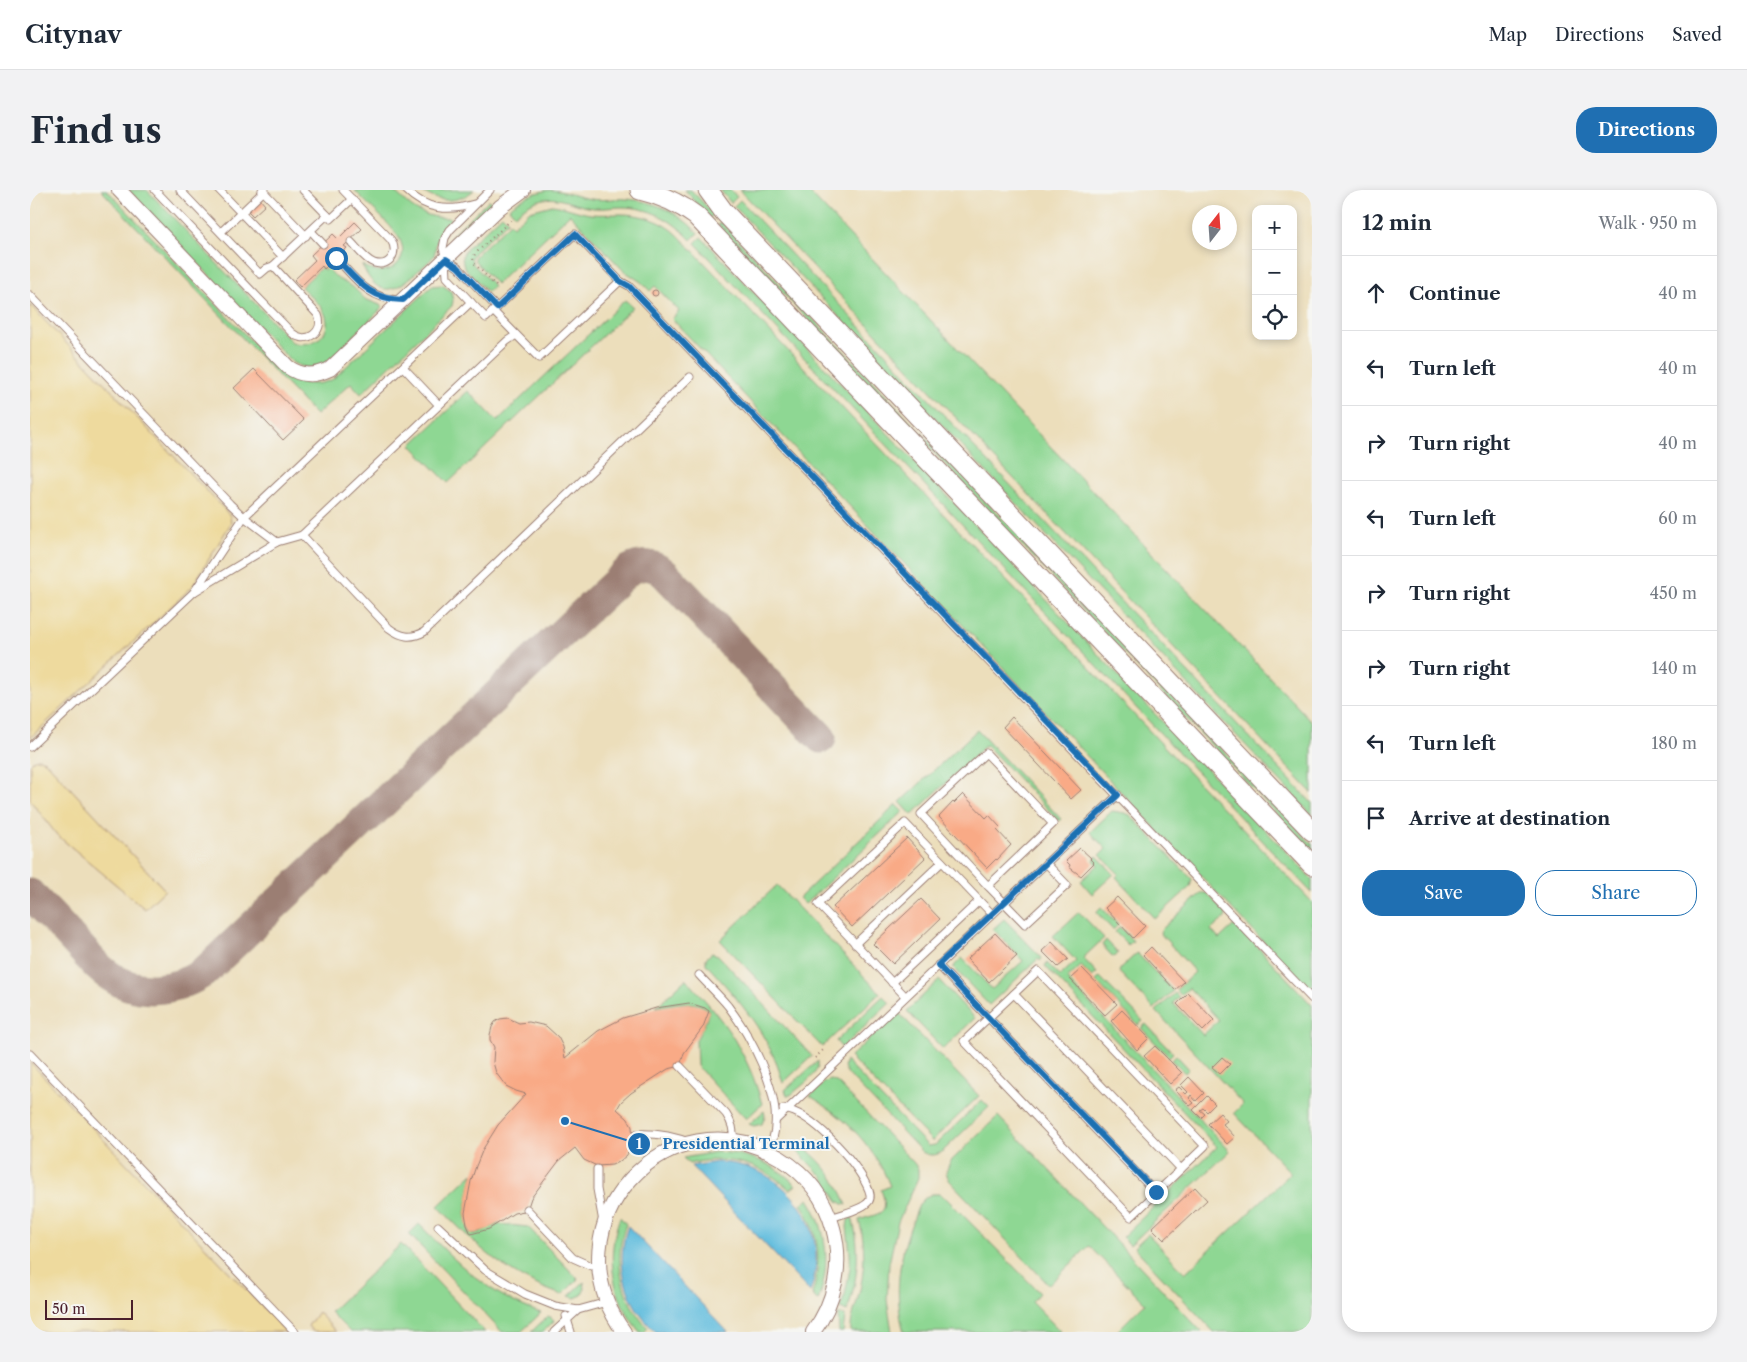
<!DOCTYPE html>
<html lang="en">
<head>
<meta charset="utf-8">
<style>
  body { margin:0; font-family:"Libre Caslon Text",serif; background:#f2f2f3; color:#1f2937 }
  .controls { position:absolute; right:15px; top:15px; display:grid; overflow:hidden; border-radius:10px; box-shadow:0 2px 8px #0003 }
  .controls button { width:45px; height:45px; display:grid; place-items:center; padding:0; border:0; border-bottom:1px solid #e0e1e3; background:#fff; color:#1f2937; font:25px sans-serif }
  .compass { position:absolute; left:1162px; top:15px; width:45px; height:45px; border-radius:50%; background:#fff; box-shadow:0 2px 8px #0003; rotate:17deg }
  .scale { position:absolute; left:15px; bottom:12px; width:88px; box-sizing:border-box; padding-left:5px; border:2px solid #4a1f2b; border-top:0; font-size:14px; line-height:18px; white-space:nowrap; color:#4a1f2b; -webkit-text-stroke:4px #f6f6f2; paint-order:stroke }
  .stop { position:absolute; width:15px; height:15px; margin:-11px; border:4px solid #1f6fb2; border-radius:50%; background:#fff }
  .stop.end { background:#1f6fb2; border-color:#fff; box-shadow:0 1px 5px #0008 }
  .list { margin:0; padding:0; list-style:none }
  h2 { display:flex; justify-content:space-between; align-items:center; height:65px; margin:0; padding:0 20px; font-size:21px }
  h2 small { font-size:16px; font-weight:400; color:#747a83 }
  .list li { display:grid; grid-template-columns:32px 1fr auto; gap:15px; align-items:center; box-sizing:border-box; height:75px; padding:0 20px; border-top:1px solid #e0e1e3 }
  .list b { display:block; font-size:19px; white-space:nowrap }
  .list em { font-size:16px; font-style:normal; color:#747a83 }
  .actions { display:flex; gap:10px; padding:15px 20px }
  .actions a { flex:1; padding:11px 0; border:1px solid #1f6fb2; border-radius:20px; text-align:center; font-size:18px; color:#1f6fb2 }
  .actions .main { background:#1f6fb2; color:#fff }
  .icon { flex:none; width:28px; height:28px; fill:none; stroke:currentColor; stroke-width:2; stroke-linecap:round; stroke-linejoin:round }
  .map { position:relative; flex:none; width:1282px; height:1142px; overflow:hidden; border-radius:20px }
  header { display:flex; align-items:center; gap:30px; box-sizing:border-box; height:70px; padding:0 25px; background:#fff; border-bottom:1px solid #e0e1e3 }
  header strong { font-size:24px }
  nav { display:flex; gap:28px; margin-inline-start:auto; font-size:18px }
  .intro { display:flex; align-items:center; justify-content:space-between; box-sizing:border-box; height:120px; padding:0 30px }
  h1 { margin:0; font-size:35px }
  .button { padding:12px 22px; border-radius:20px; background:#1f6fb2; color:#fff; font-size:18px; font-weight:700 }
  main { display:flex; gap:30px; padding:0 30px }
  aside { flex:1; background:#fff; border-radius:20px; box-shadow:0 2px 8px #0003 }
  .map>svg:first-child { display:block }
  .green { fill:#8ed793; stroke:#6c7b5f }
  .sand { fill:#eeda9e; stroke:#9c7c64 }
  .water { fill:#5fbcdd; stroke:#546e84 }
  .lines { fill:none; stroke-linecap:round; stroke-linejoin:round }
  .taxiway { stroke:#9b7e73; stroke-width:31 }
  .building { fill:#f9aa86 }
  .lane-casing { stroke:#9b7e73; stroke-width:9 }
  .street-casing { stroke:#9b7e73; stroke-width:16 }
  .secondary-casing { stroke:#9b7e73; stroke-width:21 }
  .path { stroke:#9b7e73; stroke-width:2; stroke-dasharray:1 4; stroke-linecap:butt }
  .lane { stroke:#fff; stroke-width:7 }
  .street { stroke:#fff; stroke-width:14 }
  .secondary { stroke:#fff; stroke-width:19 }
  .route { stroke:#1f6fb2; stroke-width:6 }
  .leader { fill:none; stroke:#1f6fb2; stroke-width:2 }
  .callout-dot { fill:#1f6fb2; stroke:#f6f6f2; stroke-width:2 }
  .mark-label { font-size:15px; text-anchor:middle; font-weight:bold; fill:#fff }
  .callout-label { font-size:15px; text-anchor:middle; font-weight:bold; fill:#1f6fb2; stroke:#f6f6f2; stroke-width:4; stroke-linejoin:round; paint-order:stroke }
</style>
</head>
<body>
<header>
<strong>Citynav</strong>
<nav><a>Map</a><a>Directions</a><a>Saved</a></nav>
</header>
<div class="intro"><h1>Find us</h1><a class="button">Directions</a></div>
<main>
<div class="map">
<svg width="1282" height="1142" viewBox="0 0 1282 1142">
  <rect width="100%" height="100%" fill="#f6f6f2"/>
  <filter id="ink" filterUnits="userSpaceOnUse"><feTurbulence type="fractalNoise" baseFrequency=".02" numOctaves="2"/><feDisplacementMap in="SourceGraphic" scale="10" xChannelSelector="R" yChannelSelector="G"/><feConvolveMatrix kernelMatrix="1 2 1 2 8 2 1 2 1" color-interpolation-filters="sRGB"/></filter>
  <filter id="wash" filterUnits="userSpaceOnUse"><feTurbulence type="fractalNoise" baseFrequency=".0096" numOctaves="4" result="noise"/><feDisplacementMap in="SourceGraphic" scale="20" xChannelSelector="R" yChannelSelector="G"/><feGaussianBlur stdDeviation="1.12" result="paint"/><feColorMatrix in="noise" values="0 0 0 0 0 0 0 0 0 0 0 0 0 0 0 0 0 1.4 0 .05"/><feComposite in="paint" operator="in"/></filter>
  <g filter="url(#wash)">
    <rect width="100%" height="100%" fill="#ecdebb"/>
    <g class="green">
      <path d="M71,0H77L250,181C265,194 285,198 303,189L402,96L412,95L421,101L423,111L422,116L331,204L321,193L286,225Z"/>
      <path d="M98,0H117L262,152C281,159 304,145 295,124C290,113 279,105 271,97L292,77L294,80L297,78L308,89L323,97L335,109L350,115L352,118L297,172C285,180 276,179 263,173Z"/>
      <path d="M324,0H363C368,4 372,9 377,13C389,25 406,28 421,28C417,35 410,41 407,50C405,55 406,61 404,65C401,71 392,77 387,82C364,104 347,108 332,75C354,91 383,73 369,48C361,34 336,13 324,0Z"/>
      <path d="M390,0H444C428,14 407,13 390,0Z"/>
      <path d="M519,0C533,0 546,7 561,9C572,11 584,8 596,9C625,11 648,22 668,43L661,50C642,29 619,17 591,17C582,17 573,19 564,18C550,17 539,11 527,9C512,6 495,15 485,25L479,18C492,8 502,3 519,0Z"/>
      <path d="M655,0H661L684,24L680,28Z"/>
      <path d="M690,0H701L707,7L701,13Z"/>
      <path d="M710,0H777L1282,532V603Z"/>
      <path d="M459,10L462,13L421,52L420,49L423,44Z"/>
      <path d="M710,10L1282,613V625L704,16Z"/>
      <path d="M522,15C534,16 547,22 560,24C570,25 581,24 591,24C611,24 634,31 648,45L1282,712V803L642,129L649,121L625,96L620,101L611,92L593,80L540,24L466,94L445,71L444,68L446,65L480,33L483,36L500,21Z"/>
      <path d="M472,25L478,31L444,63L441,68L443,74L464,96L457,102L436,79L433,74L432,66L438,57Z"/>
      <path d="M691,32L1282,654V661L689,36L688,35Z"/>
      <path d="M671,47L1282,689V703L665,53Z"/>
      <path d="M595,110L603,117L418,293L381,255L438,201L467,231Z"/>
      <path d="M947,540L1031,629L1029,631L956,555L882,625L870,612Z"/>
      <path d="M866,615L873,622L775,714L769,708Z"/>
      <path d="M1082,621L1095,623L1100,625L1162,689L1160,697L1126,728H1124L1086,687L1089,684L1070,665L1076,659L1060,642Z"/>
      <path d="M1067,666L1084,684L1062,704L1051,691L1068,675L1064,670Z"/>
      <path d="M747,695L850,803L792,857L690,750Z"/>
      <path d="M1172,703H1177L1196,724L1195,728L1181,740L1189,749L1203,736H1208L1282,815V1142H1184L1104,1057L1118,1044L1155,1083L1261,983L1204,923L1213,914L1126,821L1145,803L1149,807L1143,813L1173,845L1189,830L1159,798L1151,805L1146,800L1165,782L1130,743L1131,740L1168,706Z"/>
      <path d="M1071,717L1088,735L1083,740L1067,723L1068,720Z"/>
      <path d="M1049,722L1074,748L1053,768L1067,783L1062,787L1051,776L1037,789L1200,961L1100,1055L1092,1047L1187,957L1015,776L1017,773L1030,786L1046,771L1023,746Z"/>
      <path d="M974,729L1012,768L1010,771L1008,769L959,815L923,777L932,768L962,799L993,771L963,739Z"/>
      <path d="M1090,737L1103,751L1098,755L1085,742Z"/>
      <path d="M1076,750L1088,763L1086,766L1083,767L1072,755Z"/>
      <path d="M682,763L688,765L782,866L753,893C740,845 709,810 676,774V768Z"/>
      <path d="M1107,763L1143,801L1124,819L1089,782L1091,778Z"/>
      <path d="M1070,787L1113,831L1108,835L1066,791Z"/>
      <path d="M656,789C693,829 717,860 732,914L716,929L667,876L666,850L676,831L679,820C664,808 643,814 626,817Z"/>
      <path d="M909,790L945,828L913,859L877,821Z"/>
      <path d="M853,806L860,813L812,858L806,851Z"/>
      <path d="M868,822L949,906L902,951L820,867Z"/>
      <path d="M1116,834L1143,863L1139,867L1111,838Z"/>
      <path d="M1146,865L1159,879L1155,883L1141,870Z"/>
      <path d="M788,871C790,885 770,896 761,905H757L755,900Z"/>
      <path d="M816,871L898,956L905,955L952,910L959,917L912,962C905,966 899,966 892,962L816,882L814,876Z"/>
      <path d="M801,890L808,893L884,973L888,979V988L868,1032L859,1074L857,1110L862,1142H821C820,1130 825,1119 828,1108C835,1082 836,1055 829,1030C849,1023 861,1025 851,1000L860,996C845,957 815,927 780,906L795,892Z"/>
      <path d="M734,921L735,926L732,934L724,936L719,934Z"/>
      <path d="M968,926L1172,1142H1091L1088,1140L1115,1113L1059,1056L1019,1095L919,990L916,982L920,972Z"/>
      <path d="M764,950C788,966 807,988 817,1015L813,1014L808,1011L793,987L768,962Z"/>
      <path d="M686,962C718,963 744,973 766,995L760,1000C732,974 697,964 659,974L653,968Z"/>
      <path d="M443,983L435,1023L439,1043L445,1044L469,1034L498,1037L548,1089L532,1105C477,1086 447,1057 408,1016Z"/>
      <path d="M902,1004H909L917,1009L1010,1103L1002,1112L1031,1142H874C863,1104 869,1064 884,1028C887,1018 891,1008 902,1004Z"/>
      <path d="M778,1009C798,1040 801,1076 788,1111L782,1104C792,1074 789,1040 771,1014Z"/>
      <path d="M590,1027L596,1034C583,1070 591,1110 618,1138L614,1142H610C582,1109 575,1068 590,1027Z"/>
      <path d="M822,1027C831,1059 828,1090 817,1121L810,1118L815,1105L820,1078V1064L817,1037L818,1030Z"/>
      <path d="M389,1034C426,1072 459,1106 511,1123L491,1142H472L379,1044Z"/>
      <path d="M371,1054L455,1142H320L300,1122Z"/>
      <path d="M554,1092L555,1098L552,1105L545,1108L539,1106Z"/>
      <path d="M808,1124L815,1126L813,1142H809Z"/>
      <path d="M518,1126L523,1129L524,1131L513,1142H501Z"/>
    </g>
    <g class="sand">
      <path d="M0,115L194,319L200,326L201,333L162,397L0,548Z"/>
      <path d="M4,570L9,569L15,571L135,700L115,719L27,645L0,610V574Z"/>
      <path d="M0,872L256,1142H0Z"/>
      <path d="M288,1122L306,1142H283L278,1136Z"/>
    </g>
    <g class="water">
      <path d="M687,972C754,974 804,1036 780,1102L661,976Z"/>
      <path d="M598,1036L698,1142H626C596,1115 584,1074 598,1036Z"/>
    </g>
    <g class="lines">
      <path class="taxiway" d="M0,704C16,720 32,737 47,754C57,764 65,776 77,784C106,806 143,802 173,783L599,380C612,373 624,374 635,384L791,548"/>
    </g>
    <g id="blocks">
      <g class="building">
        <path d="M230,9L235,15L223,26L218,21Z"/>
        <path d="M325,32L332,39L314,56L317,58L294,79L292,76L270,97L264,90L285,70L281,65L303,44L308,49Z"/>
        <circle cx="625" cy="103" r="3"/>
        <path d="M224,179L274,230L253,250L204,198Z"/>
        <path d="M982,527L1051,600L1041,609L973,537Z"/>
        <path d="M933,604L956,628L959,625L970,637L967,640L981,655L967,670L966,669L957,678L909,627L923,612L924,613Z"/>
        <path d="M877,648L895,668L822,737L803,717Z"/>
        <path d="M1050,658L1061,668L1060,669L1064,673L1051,686L1039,677L1040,675L1036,671Z"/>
        <path d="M1087,707L1115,736L1103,748L1075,718Z"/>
        <path d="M891,709L910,729L863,774L843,754Z"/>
        <path d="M965,743L987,766L959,792L937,769Z"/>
        <path d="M1022,752L1038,769L1028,777L1012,761Z"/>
        <path d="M1121,757L1154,792L1145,800L1113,765Z"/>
        <path d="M1052,778L1087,814L1075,825L1040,789Z"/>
        <path d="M1158,803L1184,830L1173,841L1147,814Z"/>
        <path d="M659,813L675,818L679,821L673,837L654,863L651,873L647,877L638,879L601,903L591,912L587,919L598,929L602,937L603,952L597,965L590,971L582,975L567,976L554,970L545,958L529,971L501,1008L498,1017L494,1021L484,1023L459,1039L441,1044L437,1035L435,1023L441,991L446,976L453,959L468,935L496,904L486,901L476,896L466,883L463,872L464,857L460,850V845L462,837L465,832L470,829L478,828L489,833L499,832L516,836L528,847L533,857L535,868L568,841L593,828L626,818Z"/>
        <path d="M1092,820L1119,848L1107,860L1081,831Z"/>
        <path d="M1125,856L1152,883L1140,894L1114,866Z"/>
        <path d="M1192,867L1200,874L1190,884L1182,877Z"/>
        <path d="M1159,887L1174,903L1166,911L1161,905L1159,908L1164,913L1160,916L1145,900L1149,897L1156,904L1158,902L1151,895Z"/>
        <path d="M1177,906L1185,914L1177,922L1173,918L1170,920L1175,924L1171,928L1163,920Z"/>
        <path d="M1190,923L1197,931L1193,934L1205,947L1197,954L1178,934Z"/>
        <path d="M1165,997L1177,1010L1134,1050L1122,1038Z"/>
      </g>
    </g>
  </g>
  <g filter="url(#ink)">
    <use href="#blocks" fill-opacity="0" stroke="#9b7e73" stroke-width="1"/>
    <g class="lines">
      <defs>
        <g id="lane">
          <path d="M125,0L262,143C276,155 295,142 288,125L243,76"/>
          <path d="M150,0L230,84L237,78L243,76L297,25"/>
          <path d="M189,0L253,67"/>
          <path d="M232,0L276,46"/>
          <path d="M273,0L301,29L322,9"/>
          <path d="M313,0L361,50C369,62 360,78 344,73C335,70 328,59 321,52"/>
          <path d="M376,0C396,20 418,22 444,14"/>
          <path d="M460,0L420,40L415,48L413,58L416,69L417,87L456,128L545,44L590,91L599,96L1282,809"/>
          <path d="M281,41L293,54"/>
          <path d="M191,42L235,0"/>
          <path d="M306,68C325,88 339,110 370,110"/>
          <path d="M416,69L428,77L467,118"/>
          <path d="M0,105L200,314L214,327L247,352"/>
          <path d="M441,112L214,327L164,402L247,352L272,345L477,151L486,145"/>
          <path d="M463,121L509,168L590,91"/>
          <path d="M373,177L409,215"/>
          <path d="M272,345L359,438C371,447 381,449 394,442L660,187"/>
          <path d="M0,557L164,402"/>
          <path d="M956,563L1023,634L958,696L891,624Z"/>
          <path d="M958,696L995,734L1037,695L1016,673"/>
          <path d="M825,754L912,672"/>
          <path d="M908,775L1126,1003"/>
          <path d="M1008,781L1175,956L1101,1027L934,851Z"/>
          <path d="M669,785C678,795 689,805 698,816C720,845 749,899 745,936C745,945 741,953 739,962"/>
          <path d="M862,793L949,711"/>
          <path d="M984,804L1151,979"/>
          <path d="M875,806L788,714L875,633L962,724"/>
          <path d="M0,864L265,1142"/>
          <path d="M650,876L696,924C702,933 704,940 703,951"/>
          <path d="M753,919C782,922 825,971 837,996C839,1000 842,1006 839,1011C834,1019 809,1025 800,1028"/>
          <path d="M746,930L1088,605"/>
          <path d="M607,944C625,943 643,946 661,953"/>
          <path d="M567,979V999L573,1032"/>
          <path d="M497,1019L543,1068L561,1076H569"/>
          <path d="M408,1036L455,1080L495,1104L525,1116L548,1120L577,1112"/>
          <path d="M536,1126L541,1142"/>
          <path d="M524,1142L548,1120"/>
        </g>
        <g id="street">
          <path d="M89,0L258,177C272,187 285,186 300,179L470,17L493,0"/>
          <path d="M594,1142C515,1034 639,900 750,968C776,984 795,1008 803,1038C813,1074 805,1113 783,1142"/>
        </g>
        <g id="secondary">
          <path d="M610,0C631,5 649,13 666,26L1282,675"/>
          <path d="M678,0L694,22L1282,641"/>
        </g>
      </defs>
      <use href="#lane" class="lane-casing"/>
      <use href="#street" class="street-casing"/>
      <use href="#secondary" class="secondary-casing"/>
      <g class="path">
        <path d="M466,96L444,73L443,68L445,64L482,29"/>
        <path d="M785,868L794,859"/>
      </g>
      <use href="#lane" class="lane"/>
      <use href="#street" class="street"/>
      <use href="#secondary" class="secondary"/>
    </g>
  </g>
  <g class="lines" filter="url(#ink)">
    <path class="route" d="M306,68C327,90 340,110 373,110L416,69L428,77L467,118L545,44L590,91L599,96L1088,605L908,775L1126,1002"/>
  </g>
  <path class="leader" d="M535 931L609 954"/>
  <g class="callout-dot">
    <circle cx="535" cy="931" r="5"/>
    <circle cx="609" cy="954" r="12"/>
  </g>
  <g class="mark-label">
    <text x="609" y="959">1</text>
  </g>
  <g class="callout-label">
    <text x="716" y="959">Presidential Terminal</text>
  </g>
</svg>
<div class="controls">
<button>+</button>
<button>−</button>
<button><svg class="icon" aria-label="locate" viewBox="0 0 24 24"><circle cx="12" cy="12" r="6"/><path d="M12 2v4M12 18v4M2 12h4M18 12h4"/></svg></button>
</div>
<svg class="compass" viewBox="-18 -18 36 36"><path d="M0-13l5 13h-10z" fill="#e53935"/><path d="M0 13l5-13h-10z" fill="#747a83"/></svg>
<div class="scale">50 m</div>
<div class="stop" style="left:306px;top:68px"></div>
<div class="stop end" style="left:1126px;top:1002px"></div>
</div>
<aside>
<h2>12 min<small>Walk · 950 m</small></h2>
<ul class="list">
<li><svg class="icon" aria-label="ahead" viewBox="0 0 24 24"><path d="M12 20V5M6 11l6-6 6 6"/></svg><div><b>Continue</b></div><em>40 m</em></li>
<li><svg class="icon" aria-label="left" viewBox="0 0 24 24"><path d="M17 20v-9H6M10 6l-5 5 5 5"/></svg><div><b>Turn left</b></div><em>40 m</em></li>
<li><svg class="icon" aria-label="right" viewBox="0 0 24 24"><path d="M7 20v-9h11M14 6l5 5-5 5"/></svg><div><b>Turn right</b></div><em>40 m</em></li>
<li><svg class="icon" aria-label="left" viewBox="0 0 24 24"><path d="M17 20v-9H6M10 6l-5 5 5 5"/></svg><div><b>Turn left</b></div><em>60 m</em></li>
<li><svg class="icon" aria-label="right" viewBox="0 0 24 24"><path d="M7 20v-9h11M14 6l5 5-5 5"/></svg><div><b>Turn right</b></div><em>450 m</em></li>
<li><svg class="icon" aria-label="right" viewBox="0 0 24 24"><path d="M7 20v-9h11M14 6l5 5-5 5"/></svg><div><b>Turn right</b></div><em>140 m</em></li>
<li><svg class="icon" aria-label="left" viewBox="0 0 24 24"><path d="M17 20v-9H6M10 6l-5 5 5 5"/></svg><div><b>Turn left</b></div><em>180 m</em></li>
<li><svg class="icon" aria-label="arrive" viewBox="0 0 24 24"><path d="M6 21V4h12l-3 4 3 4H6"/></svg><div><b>Arrive at destination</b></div></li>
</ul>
<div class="actions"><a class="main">Save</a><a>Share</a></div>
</aside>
</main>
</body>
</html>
